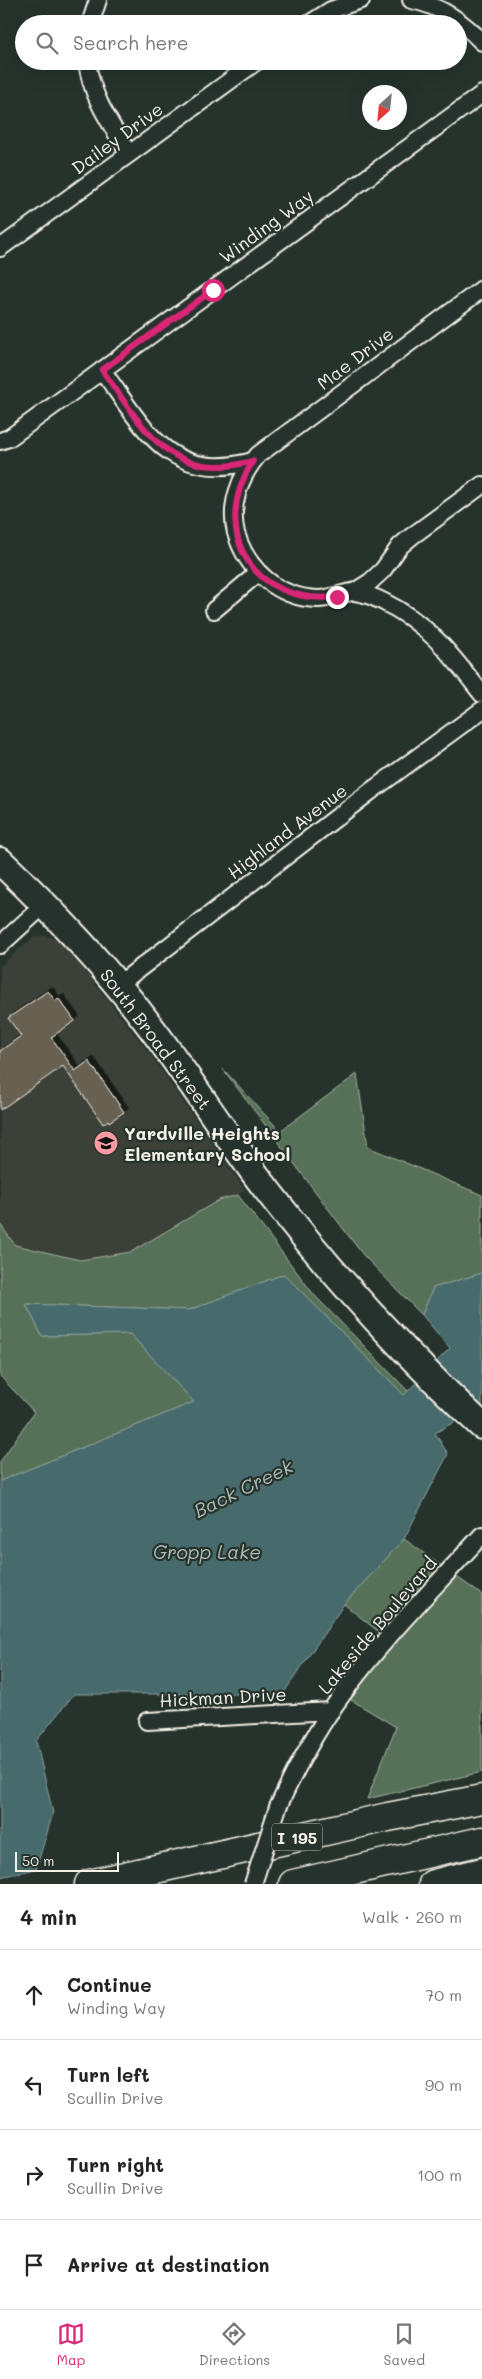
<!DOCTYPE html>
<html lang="en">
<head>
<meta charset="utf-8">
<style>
  body { margin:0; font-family:Mali,sans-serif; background:#f6f6f6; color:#222 }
  .compass { position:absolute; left:362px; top:85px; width:45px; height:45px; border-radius:50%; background:#fff; box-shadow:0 5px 20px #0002; rotate:207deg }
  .scale { position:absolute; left:15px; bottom:12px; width:104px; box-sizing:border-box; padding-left:5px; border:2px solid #f4f1e8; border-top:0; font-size:14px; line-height:18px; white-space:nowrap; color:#f4f1e8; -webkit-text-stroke:4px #26332d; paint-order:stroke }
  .stop { position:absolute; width:15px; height:15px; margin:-11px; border:4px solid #db2777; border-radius:50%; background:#fff }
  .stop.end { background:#db2777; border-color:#fff; box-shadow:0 1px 5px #0008 }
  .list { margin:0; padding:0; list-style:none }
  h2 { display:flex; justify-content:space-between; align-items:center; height:65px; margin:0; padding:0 20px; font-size:21px }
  h2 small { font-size:16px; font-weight:400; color:#767676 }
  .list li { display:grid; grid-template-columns:32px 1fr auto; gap:15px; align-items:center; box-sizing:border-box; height:90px; padding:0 20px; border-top:1px solid #e0e0e0 }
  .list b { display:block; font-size:19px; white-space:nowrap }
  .list p { margin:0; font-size:16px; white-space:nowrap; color:#767676 }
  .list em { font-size:16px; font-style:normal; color:#767676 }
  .icon { flex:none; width:28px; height:28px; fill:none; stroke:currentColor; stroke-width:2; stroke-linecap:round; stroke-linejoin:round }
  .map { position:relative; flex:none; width:482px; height:1884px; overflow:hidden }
  .search { position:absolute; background:#fff; box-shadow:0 5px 20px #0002; left:15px; right:15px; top:15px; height:55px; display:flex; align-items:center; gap:12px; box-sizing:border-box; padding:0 18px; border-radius:28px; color:#767676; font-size:19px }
  .sheet { height:425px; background:#fff }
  nav { display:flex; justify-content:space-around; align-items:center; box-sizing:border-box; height:70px; border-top:1px solid #e0e0e0; background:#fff; font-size:14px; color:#767676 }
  nav a { display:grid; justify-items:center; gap:2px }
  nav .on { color:#db2777 }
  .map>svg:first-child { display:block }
  .built { fill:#3a4138 }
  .green { fill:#567158; stroke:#a5b1a0 }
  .water { fill:#476b6d; stroke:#8ca19e }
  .building { fill:#686151; stroke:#f4f1e8; filter:url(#shadow) }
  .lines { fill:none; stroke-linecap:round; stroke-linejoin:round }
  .minor-casing { stroke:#f4f1e8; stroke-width:20 }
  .primary-casing { stroke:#f4f1e8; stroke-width:30 }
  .motorway-casing { stroke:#f4f1e8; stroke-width:31 }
  .minor { stroke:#26332d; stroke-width:16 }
  .primary { stroke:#26332d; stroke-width:26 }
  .motorway { stroke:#26332d; stroke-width:28 }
  .minor-bridge-casing { stroke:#f4f1e8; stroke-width:20; stroke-linecap:butt }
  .minor-bridge { stroke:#26332d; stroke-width:16 }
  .route { stroke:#db2777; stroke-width:6 }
  .labels { text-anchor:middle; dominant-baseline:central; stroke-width:4.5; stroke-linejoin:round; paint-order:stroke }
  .shield { fill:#26332d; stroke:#b6b8b0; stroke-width:1 }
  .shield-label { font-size:16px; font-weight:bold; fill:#f4f1e8 }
  .street-label { font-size:18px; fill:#f4f1e8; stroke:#26332d }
  .poi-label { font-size:18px; font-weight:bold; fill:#f4f1e8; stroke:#26332d; text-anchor:start }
  .water-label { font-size:19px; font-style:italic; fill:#afbbb7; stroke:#26332d }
</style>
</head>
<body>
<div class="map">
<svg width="482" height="1884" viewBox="0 0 482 1884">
  <defs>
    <filter id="shadow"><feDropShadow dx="4.5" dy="-4.5" stdDeviation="0" flood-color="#0009"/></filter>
  </defs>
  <rect width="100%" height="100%" fill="#26332d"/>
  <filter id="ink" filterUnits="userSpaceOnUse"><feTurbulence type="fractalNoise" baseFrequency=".02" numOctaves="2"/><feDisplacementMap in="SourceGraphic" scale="10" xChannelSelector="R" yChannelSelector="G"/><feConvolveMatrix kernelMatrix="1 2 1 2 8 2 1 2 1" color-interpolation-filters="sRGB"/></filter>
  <g filter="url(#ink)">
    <path class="built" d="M42,935L60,940L96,985L147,1050L245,1190L238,1195L219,1200L131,1252L80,1260L15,1245L0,1224V966L34,937Z"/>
    <g class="green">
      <path d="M223,1069L280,1131L357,1074L368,1147L482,1195V1273L433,1288L422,1315L363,1255Z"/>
      <path d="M238,1195L315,1296L408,1391L404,1395L284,1274L189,1310L26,1304L42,1336L130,1334L194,1402L0,1481V1462L34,1412L0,1376V1224L15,1245L80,1260L131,1252L219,1200Z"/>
      <path d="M404,1539L482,1595V1772L367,1799L396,1727L338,1692L385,1637L344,1604Z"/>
    </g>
    <path class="water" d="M482,1273V1406L435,1433L448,1454L404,1539L344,1604L283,1694H74L36,1741L53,1813L36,1869L0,1877V1481L194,1402L130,1334L42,1336L26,1304L189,1310L284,1274L404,1395L450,1348L422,1315L433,1288Z"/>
    <path class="building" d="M48,991L55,1001L59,999L75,1021L51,1037L75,1071L89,1061L124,1112L109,1122L108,1120L103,1124L63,1066L0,1110V1051L21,1036L8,1018Z"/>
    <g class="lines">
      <defs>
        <g id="minor">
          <path d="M411,0C439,5 463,22 482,42"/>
          <path d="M90,24L98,0"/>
          <path d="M309,24L331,10L361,0"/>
          <path d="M87,61C91,97 111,124 129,154"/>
          <path d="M0,248L257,61"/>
          <path d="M482,289L258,455C240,476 229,505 236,533C247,570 278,598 318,599C330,599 347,591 355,592C364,593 376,598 384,602C429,624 452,656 482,694"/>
          <path d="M102,370C144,428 169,484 253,461"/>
          <path d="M0,441L9,438L482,94"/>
          <path d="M354,592L370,582L383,570L400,546L412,536L482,485"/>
          <path d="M214,610L258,573"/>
          <path d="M0,945L45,904"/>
          <path d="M118,985L371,791L482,710"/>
          <path d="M147,1721L331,1711"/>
          <path d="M278,1807C296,1768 316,1730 342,1695C383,1638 435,1587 482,1535"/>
        </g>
        <path id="primary" d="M0,861C54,912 105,966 150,1026C192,1081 228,1140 271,1195C334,1277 406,1355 482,1426"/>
        <g id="motorway">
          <path d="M89,1884L388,1817L482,1799"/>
          <path d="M293,1884L482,1841"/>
          <path d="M433,1884L482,1872"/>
        </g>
      </defs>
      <use href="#minor" class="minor-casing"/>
      <use href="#primary" class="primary-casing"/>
      <use href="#motorway" class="motorway-casing"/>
      <use href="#minor" class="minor"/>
      <use href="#primary" class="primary"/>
      <use href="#motorway" class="motorway"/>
      <defs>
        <path id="minor-bridge" d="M253,1884L278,1807"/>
      </defs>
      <use href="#minor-bridge" class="minor-bridge-casing"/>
      <use href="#minor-bridge" class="minor-bridge"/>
    </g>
  </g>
  <g class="lines" filter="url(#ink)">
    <path class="route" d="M213,290L102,370C144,428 169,484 253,461C208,532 253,606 337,597"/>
  </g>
  <defs>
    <symbol id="school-disc" viewBox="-11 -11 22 22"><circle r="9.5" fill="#ff9aa2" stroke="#26332d"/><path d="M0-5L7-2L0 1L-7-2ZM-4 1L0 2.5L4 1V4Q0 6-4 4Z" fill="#111"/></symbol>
  </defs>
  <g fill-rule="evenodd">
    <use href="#school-disc" x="92" y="1129" width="28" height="28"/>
  </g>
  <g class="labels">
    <rect class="shield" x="272" y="1823.5" width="50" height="27" rx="4"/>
    <g class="shield-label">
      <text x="297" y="1837">I 195</text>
    </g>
    <g class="street-label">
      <text transform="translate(117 138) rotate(-36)">Dailey Drive</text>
      <text transform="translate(266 226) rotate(-36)">Winding Way</text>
      <text transform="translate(355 358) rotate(-37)">Mae Drive</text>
      <text transform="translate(287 831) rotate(-37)">Highland Avenue</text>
      <text transform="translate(156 1039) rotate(53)">South Broad Street</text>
      <text transform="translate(377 1625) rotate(-50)">Lakeside Boulevard</text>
      <text transform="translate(223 1697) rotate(-3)">Hickman Drive</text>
    </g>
    <g class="poi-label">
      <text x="124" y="1133">Yardville Heights<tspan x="124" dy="21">Elementary School</tspan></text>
    </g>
    <g class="water-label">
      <text transform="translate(243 1488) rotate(-26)">Back Creek</text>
      <text x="207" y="1551">Gropp Lake</text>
    </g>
  </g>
</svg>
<svg class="compass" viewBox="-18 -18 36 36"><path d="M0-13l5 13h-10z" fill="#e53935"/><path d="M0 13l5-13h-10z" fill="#767676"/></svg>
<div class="scale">50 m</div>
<div class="stop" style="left:213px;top:290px"></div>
<div class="stop end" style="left:337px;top:597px"></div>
<div class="search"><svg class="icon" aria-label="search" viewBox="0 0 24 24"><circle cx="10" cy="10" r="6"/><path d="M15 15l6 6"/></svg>Search here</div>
</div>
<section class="sheet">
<h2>4 min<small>Walk · 260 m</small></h2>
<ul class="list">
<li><svg class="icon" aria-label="ahead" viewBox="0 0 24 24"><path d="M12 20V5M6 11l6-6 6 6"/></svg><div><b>Continue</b><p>Winding Way</p></div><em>70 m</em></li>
<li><svg class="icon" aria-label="left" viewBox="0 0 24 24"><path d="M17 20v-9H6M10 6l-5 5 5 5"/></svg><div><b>Turn left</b><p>Scullin Drive</p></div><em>90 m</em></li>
<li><svg class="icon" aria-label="right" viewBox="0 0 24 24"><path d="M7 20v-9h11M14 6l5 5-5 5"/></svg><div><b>Turn right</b><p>Scullin Drive</p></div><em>100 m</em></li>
<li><svg class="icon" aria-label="arrive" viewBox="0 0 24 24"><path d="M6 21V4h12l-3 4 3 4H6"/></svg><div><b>Arrive at destination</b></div></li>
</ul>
</section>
<nav>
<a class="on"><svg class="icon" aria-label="map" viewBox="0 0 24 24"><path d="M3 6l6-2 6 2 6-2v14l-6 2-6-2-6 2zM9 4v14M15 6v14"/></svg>Map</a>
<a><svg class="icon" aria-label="directions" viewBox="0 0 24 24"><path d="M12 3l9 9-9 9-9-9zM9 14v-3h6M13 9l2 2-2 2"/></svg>Directions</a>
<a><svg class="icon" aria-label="saved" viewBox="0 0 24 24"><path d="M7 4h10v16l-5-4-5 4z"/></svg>Saved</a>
</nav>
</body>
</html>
